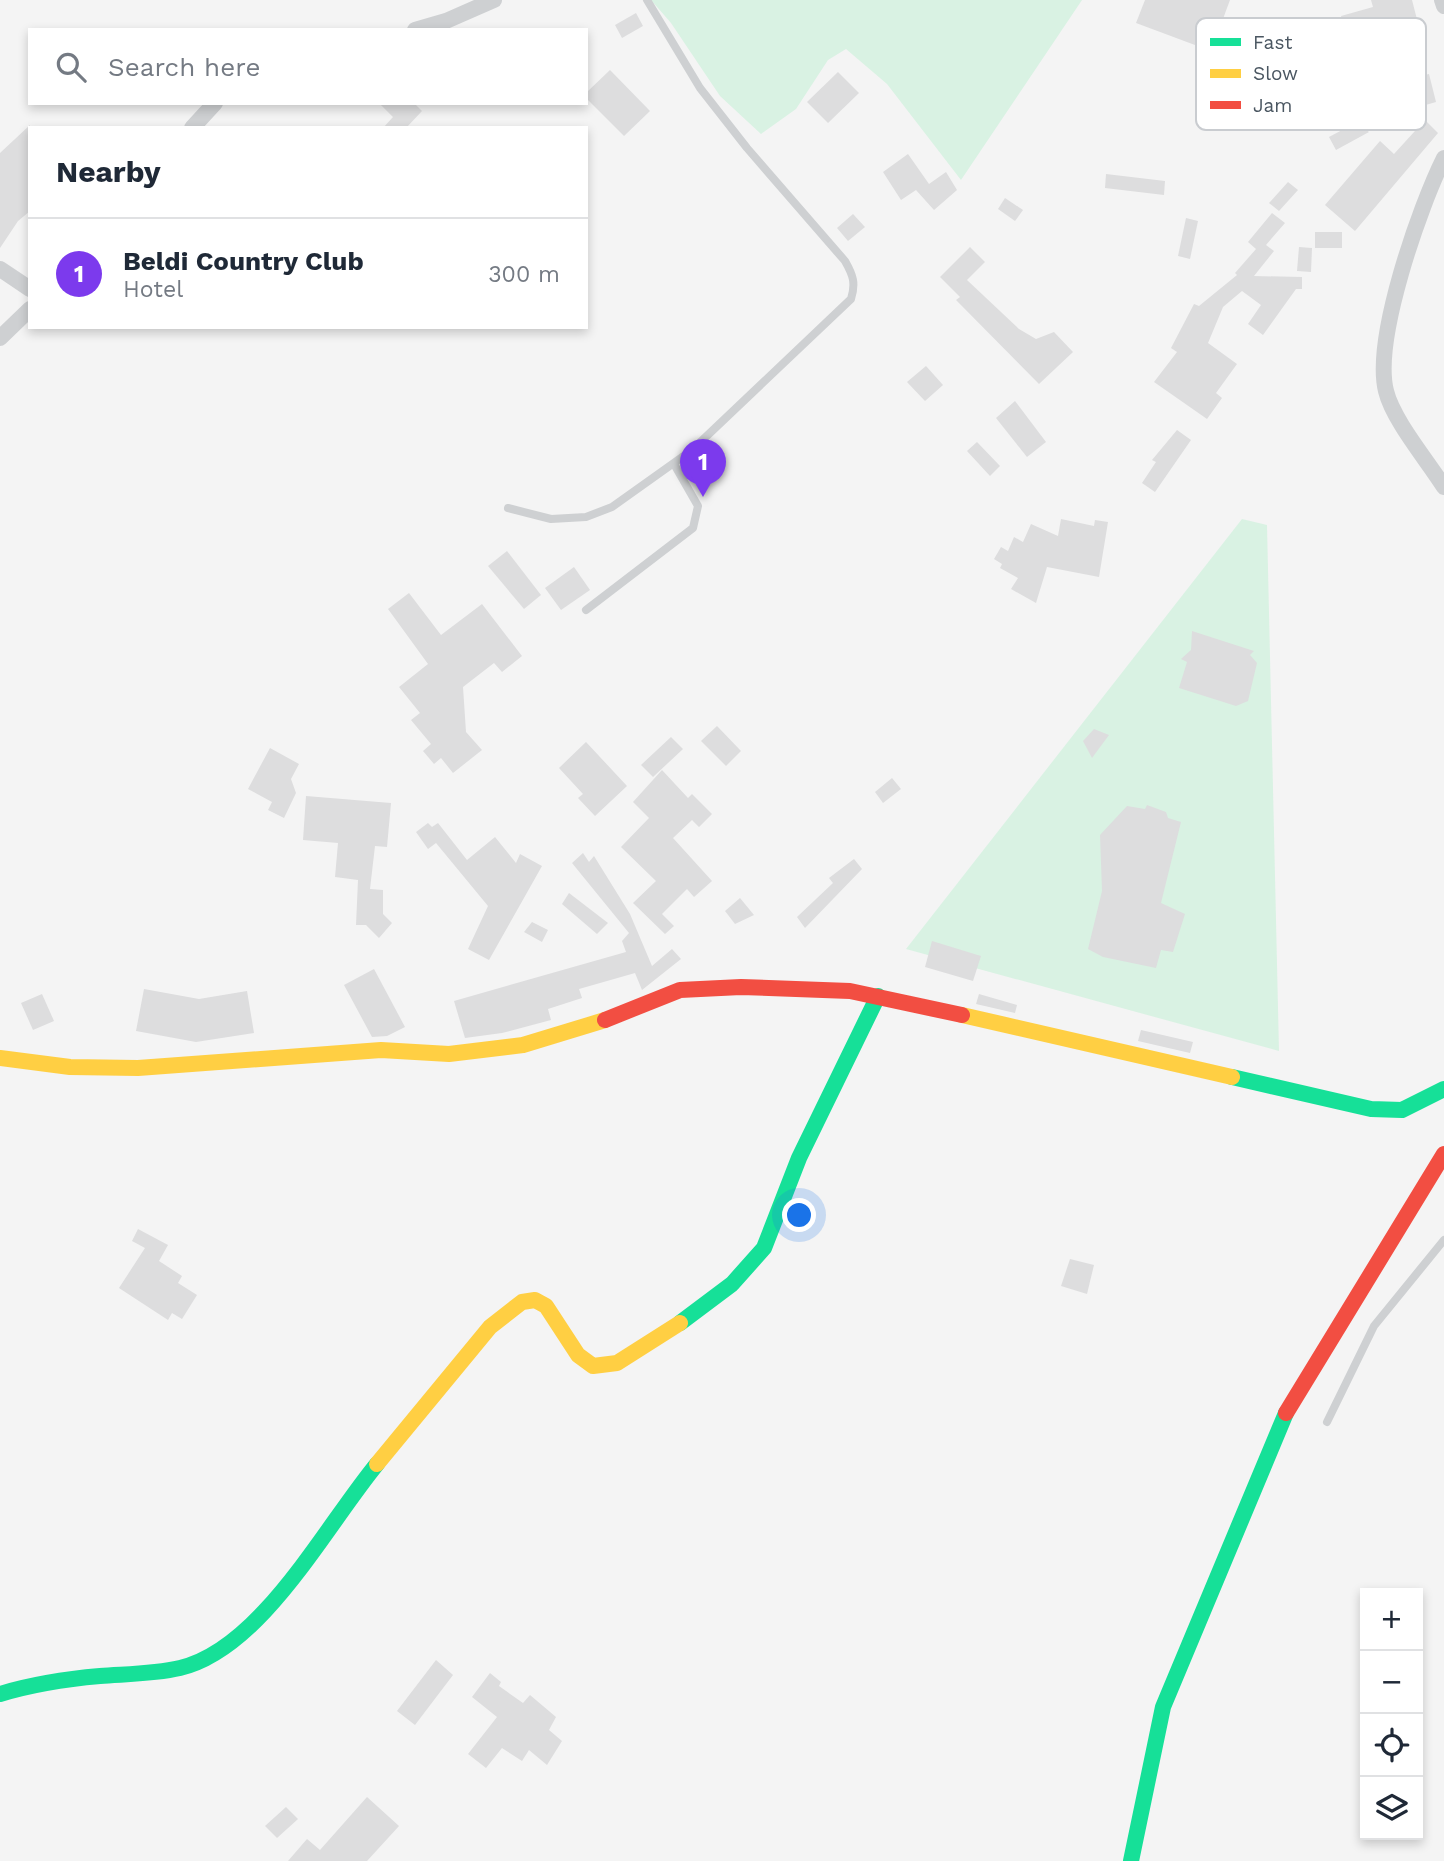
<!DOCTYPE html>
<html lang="en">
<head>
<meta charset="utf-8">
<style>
  body { margin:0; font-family:"Work Sans",sans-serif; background:#f6f6f7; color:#1f2937 }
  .controls { position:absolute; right:21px; bottom:21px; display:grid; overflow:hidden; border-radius:0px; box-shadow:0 4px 10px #0003 }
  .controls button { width:63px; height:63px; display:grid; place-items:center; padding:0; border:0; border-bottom:2px solid #e0e1e3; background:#fff; color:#1f2937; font:35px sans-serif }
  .you { position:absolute; left:800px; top:1216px; width:24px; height:24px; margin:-18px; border:5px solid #fff; border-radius:50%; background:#1a73e8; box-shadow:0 0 0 10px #1a73e833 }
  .badge { display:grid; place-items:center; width:46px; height:46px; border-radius:50%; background:#7c3aed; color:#fff; font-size:23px; font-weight:700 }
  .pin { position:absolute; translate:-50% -58px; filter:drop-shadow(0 2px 4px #0008) }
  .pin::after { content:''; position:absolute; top:37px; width:24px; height:21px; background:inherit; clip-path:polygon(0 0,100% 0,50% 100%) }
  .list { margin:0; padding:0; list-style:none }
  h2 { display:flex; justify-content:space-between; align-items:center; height:91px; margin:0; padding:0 28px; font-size:30px }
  h2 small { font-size:23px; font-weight:400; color:#747a83 }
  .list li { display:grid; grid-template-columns:46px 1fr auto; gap:21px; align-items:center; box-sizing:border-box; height:112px; padding:0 28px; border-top:2px solid #e0e1e3 }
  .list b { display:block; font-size:26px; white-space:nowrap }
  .list p { margin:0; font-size:23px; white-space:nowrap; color:#747a83 }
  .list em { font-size:23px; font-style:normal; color:#747a83 }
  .icon { flex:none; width:38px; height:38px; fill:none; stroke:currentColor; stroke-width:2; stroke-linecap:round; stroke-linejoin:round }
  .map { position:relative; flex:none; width:1444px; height:1861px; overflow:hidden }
  .search { position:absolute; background:#fff; box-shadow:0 4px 10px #0003; left:28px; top:28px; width:560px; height:77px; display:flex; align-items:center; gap:18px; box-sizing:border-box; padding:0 24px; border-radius:0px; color:#747a83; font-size:26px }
  .panel { position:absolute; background:#fff; box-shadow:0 4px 10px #0003; left:28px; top:126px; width:560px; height:203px; border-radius:0px }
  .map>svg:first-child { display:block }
  .green { fill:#d9f2e3 }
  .building { fill:#ddddde }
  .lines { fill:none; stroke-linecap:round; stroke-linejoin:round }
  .lane { stroke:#ced0d2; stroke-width:8 }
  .street { stroke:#ced0d2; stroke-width:16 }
  .fast { stroke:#16e098; stroke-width:16 }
  .slow { stroke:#ffcf43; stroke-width:16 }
  .jam { stroke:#f24e42; stroke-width:16 }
  .key { fill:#fff; stroke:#c9ccd0; stroke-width:2 }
  .key-label { font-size:19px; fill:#4a5661 }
</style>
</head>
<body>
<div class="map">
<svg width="1444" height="1861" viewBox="0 0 1444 1861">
  <rect width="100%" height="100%" fill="#f4f4f4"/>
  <g class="green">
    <path d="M651,0H1082L961,180L887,84L846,49L828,60L796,109L761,134L720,96L671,23Z"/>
    <path d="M1242,519L1267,525L1279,1051L906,949Z"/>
  </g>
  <g class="building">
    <path d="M1145,0H1230L1211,51L1136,23Z"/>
    <path d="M1371,0H1412L1421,35L1407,39L1416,77L1429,74L1436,102L1422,106L1419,103L1408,109L1357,122L1369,132L1336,150L1329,137L1344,129L1326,98L1338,105L1360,91L1358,81L1372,77L1362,38L1348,42L1341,16L1373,7Z"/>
    <path d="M636,13L643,26L622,38L615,25Z"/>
    <path d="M610,70L650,111L624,136L586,98V93Z"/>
    <path d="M838,72L859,93L828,123L807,102Z"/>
    <path d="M379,103H414L422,111L406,128H383L393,117Z"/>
    <path d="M1425,120L1438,133L1355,231L1325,205L1380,141L1394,154Z"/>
    <path d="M30,125V211L18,221L0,248V153Z"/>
    <path d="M908,154L929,184L946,172L957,190L934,210L916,190L901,200L883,172Z"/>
    <path d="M1106,174L1165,181L1164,195L1105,188Z"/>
    <path d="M1288,182L1298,190L1279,211L1269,203Z"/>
    <path d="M1005,198L1023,210L1015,221L998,209Z"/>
    <path d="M1272,213L1285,223L1266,245L1274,251L1254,276L1302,277V289H1296L1263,335L1248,324L1261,305L1242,291L1223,307L1208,343L1237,364L1216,393L1222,398L1207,419L1154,382L1177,352L1171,348L1194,304L1199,306L1237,275L1235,273L1256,249L1248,242Z"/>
    <path d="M853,214L865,227L848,241L837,228Z"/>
    <path d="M1186,218L1198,221L1190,259L1178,256Z"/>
    <rect x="1315" y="232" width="27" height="16"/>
    <path d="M970,247L985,262L967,280L1019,329L1036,339L1054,332L1073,352L1039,384L956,300L960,297L940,277Z"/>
    <path d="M1299,247L1312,248L1311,272L1297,271Z"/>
    <path d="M926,366L943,385L925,401L907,382Z"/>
    <path d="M1015,401L1046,442L1027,457L996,418Z"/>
    <path d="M1177,430L1191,440L1155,492L1142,483L1156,462L1152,460Z"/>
    <path d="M977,442L1000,466L990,476L967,451Z"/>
    <path d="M1061,519L1094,526L1095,520L1108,522L1099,577L1047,567L1036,603L1011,589L1018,578L1000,568L1002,564L994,559L1001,547L1008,551L1014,537L1023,542L1031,524L1058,536Z"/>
    <path d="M507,551L541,595L524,609L488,566Z"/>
    <path d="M574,567L590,590L561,610L545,588Z"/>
    <path d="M409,593L441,635L482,604L522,656L502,672L494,663L463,687L466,732L482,750L453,773L441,758L434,764L423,751L431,744L411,720L420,713L399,687L428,664L388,609Z"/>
    <path d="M1192,631L1254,651L1250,655L1257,663L1248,701L1236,706L1179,688L1187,662L1181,659L1191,650Z"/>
    <path d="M717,726L741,751L726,766L701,741Z"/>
    <path d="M1094,729L1109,735L1092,758L1083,741Z"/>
    <path d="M671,737L683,749L653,777L641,765Z"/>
    <path d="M586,742L627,786L595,816L578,798L583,794L559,768Z"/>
    <path d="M270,748L299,764L291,779L296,793L284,818L268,810L272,802L248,789Z"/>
    <path d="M662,770L688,798L692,794L712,814L699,827L692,820L673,838L712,881L694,897L687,889L662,914L674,926L665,934L633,903L656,881L621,847L649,818L633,802Z"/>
    <path d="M892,778L901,789L883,803L875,792Z"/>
    <path d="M306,796L391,803L387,847L375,846L370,889L383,890V914L392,923L379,938L366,925H356L358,880L335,877L338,843L303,840Z"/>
    <path d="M1147,805L1166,812L1168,818L1181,822L1161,903L1185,914L1173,952L1161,950L1156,968L1103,957L1088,949L1102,891L1100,835L1127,806L1145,809Z"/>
    <path d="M428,823L432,827L438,823L467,860L495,837L516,863L520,854L542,866L489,960L468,949L488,906L436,843L428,849L416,832Z"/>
    <path d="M583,853L589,862L594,856L630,914L652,966L672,949L681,959L642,990L635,973L579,989L582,998L548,1009L551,1020L502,1033L465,1038L454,1001L626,952L622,941L629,933L572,863Z"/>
    <path d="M854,859L862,869L805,928L797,917L833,883L829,878Z"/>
    <path d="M569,893L608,923L597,934L562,904Z"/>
    <path d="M740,898L754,915L735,924L725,911Z"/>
    <path d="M532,922L548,930L542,942L524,932Z"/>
    <path d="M932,941L981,956L973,981L925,967Z"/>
    <path d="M374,969L405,1027L387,1036L372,1037L344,985Z"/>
    <path d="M144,989L199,999L247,991L254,1033L196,1042L136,1031Z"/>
    <path d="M42,994L54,1021L33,1030L21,1003Z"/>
    <path d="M979,994L1017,1005L1015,1013L976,1004Z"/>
    <path d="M1141,1030L1193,1042L1190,1053L1138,1041Z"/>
    <path d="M138,1229L168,1245L159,1261L182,1276L178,1283L197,1295L182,1319L172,1313L168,1320L119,1288L145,1248L132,1241Z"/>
    <path d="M1070,1259L1094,1265L1087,1294L1061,1286Z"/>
    <path d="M436,1660L453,1675L415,1725L397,1711Z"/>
    <path d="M490,1673L501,1682L499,1686L523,1703L530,1695L556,1717L549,1730L562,1741L547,1765L529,1750L522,1761L502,1748L486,1768L468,1754L497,1717L472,1697Z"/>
    <path d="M367,1797L399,1826L367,1861H288L307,1839L320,1850Z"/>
    <path d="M286,1807L298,1819L277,1838L265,1826Z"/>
  </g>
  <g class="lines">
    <g class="lane">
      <path d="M508,508L551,519L586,517L612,507L692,450L851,299C856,283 853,275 845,261L747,148L700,88L647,0"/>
      <path d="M586,610L693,528L698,506L674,464"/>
      <path d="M1327,1422L1374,1326L1444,1240"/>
    </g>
    <g class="street">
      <path d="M1442,0L1444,6"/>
      <path d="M415,30L446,21L494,0"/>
      <path d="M192,128L215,103"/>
      <path d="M1444,158C1420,206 1373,339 1386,391C1393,420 1427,460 1444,487"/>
      <path d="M0,269L30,289"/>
      <path d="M0,338L30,309"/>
    </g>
    <g class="fast">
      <path d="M1232,1077L1371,1109L1402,1110L1444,1089"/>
      <path d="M680,1323L732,1284L764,1248L799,1158L878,996"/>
      <path d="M0,1694C33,1684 66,1679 100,1676C126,1674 154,1674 180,1668C261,1649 325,1527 377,1464"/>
      <path d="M1131,1861L1163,1707L1286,1413"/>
    </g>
    <g class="slow">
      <path d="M962,1015L1232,1077"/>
      <path d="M0,1058L70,1067L138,1068L381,1050L449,1054L523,1045L605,1020"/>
      <path d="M377,1464L490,1327L522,1302L535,1300L546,1306L578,1355L593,1366L617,1363L680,1323"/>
    </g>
    <g class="jam">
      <path d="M605,1020L680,990L741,987L850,991L962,1015"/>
      <path d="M1286,1413L1444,1154"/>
    </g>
  </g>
  <rect x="1196" y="18" width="230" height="112" rx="10" class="key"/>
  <rect x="1210" y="38" width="31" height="8" fill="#16e098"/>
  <rect x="1210" y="69" width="31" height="9" fill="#ffcf43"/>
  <rect x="1210" y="101" width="31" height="8" fill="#f24e42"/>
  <g class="key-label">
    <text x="1253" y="49">Fast</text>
    <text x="1253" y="80">Slow</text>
    <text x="1253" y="112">Jam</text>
  </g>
</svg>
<div class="controls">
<button>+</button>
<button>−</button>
<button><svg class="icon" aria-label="locate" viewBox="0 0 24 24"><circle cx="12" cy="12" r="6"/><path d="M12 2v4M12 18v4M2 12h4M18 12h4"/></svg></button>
<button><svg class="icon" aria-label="layers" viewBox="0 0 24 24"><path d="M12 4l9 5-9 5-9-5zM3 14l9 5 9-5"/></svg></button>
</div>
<div class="you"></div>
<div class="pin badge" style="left:703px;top:497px">1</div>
<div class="search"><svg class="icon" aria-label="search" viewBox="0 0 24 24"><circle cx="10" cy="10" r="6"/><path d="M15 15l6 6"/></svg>Search here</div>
<section class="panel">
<h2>Nearby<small></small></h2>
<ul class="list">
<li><span class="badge">1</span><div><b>Beldi Country Club</b><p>Hotel</p></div><em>300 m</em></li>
</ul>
</section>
</div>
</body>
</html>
